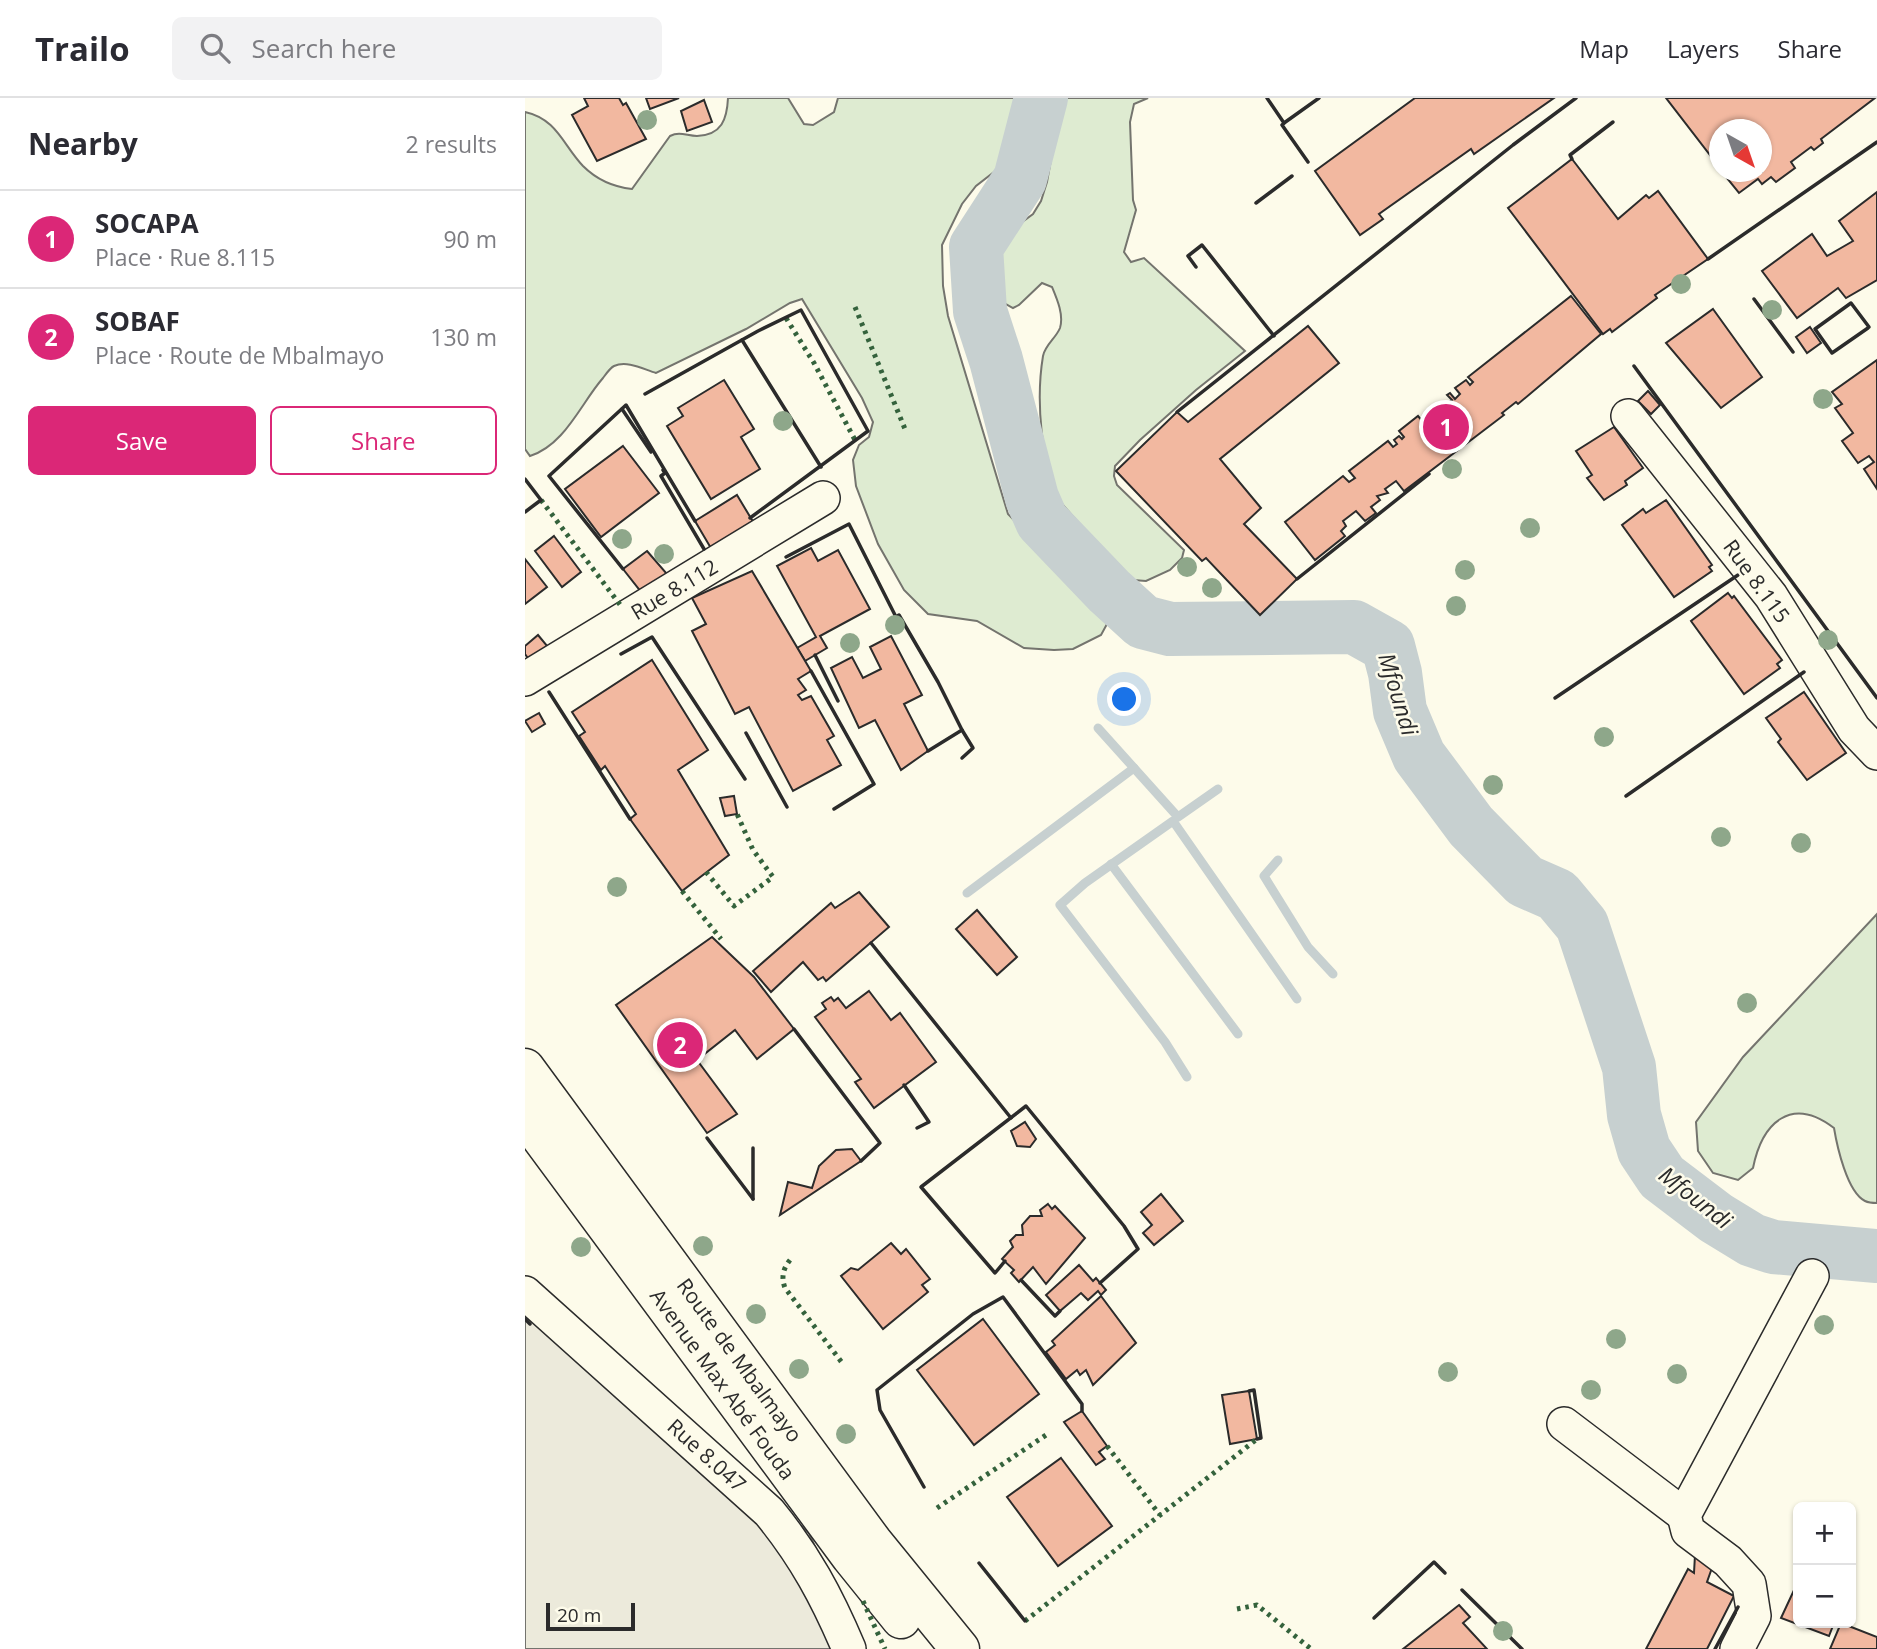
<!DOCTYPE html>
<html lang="en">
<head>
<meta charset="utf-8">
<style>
  body { margin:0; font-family:"Open Sans",sans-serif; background:#f2f2f3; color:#2b2b33 }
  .controls { position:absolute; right:21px; bottom:21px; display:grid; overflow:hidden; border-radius:10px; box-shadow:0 2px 5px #0004 }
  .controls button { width:63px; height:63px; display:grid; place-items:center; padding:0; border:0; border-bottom:2px solid #e1e1e2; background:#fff; color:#2b2b33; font:35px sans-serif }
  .compass { position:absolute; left:1184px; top:21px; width:63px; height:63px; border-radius:50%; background:#fff; box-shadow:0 2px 5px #0004; rotate:140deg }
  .scale { position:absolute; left:21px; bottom:18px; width:89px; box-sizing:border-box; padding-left:7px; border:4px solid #2b2b2b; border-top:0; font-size:19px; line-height:24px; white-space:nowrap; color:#2b2b2b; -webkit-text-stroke:5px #fdfbea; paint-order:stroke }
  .you { position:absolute; left:600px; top:602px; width:24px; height:24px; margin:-18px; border:5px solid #fff; border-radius:50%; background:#1a73e8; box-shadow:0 0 0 10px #1a73e833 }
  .badge { display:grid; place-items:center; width:46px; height:46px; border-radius:50%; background:#db2777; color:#fff; font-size:23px; font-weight:700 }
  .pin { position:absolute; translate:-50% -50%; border:4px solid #fff; box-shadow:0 2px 7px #0006 }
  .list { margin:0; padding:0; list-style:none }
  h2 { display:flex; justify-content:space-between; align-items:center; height:91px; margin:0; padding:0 28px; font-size:30px }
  h2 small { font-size:23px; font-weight:400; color:#7c7c81 }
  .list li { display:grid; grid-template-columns:46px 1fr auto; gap:21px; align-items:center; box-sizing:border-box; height:98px; padding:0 28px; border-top:2px solid #e1e1e2 }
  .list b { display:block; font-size:26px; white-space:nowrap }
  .list p { margin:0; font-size:23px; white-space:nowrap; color:#7c7c81 }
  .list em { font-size:23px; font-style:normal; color:#7c7c81 }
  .actions { display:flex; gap:14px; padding:21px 28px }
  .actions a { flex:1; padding:16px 0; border:2px solid #db2777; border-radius:10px; text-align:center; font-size:24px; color:#db2777 }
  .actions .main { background:#db2777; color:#fff }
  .icon { flex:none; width:38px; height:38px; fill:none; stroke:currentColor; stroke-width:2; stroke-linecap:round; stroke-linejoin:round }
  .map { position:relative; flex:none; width:1352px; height:1551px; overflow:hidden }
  header { display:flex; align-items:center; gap:42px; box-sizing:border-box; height:98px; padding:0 35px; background:#fff; border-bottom:2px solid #e1e1e2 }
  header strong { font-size:33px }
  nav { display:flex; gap:38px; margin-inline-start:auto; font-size:24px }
  .search { width:490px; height:63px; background:#f2f2f3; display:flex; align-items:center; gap:18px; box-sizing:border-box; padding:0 24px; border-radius:10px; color:#7c7c81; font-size:26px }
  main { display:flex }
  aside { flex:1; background:#fff }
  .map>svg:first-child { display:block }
  .green { fill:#deebd1; stroke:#74746e; stroke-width:2 }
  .parking { fill:#eceadb; stroke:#74746e; stroke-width:2 }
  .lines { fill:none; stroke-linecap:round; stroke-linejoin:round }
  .stream { stroke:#c7d0d0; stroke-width:9 }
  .river { stroke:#c7d0d0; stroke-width:54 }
  .building { fill:#f2b8a0; stroke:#2b2b2b; stroke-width:2 }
  .minor-casing { stroke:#2b2b2b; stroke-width:36 }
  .highway-casing { stroke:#2b2b2b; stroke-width:41 }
  .minor { stroke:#fdfbea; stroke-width:33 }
  .highway { stroke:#fdfbea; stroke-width:38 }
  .hedge { stroke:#34623c; stroke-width:5; stroke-dasharray:3.5 5; stroke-linecap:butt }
  .wall { stroke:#2b2b2b; stroke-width:3.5 }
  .tree { fill:#8ea78a }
  .labels { text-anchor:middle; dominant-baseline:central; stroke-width:5; stroke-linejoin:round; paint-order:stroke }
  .street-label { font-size:21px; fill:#2b2b2b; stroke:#fdfbea }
  .water-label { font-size:23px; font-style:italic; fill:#2b2b2b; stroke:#fdfbea }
</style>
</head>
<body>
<header>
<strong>Trailo</strong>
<div class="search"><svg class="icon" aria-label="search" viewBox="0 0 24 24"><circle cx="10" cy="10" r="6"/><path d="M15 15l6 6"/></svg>Search here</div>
<nav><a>Map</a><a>Layers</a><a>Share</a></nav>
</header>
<main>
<aside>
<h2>Nearby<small>2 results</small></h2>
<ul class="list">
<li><span class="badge">1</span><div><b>SOCAPA</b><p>Place · Rue 8.115</p></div><em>90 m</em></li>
<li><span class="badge">2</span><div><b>SOBAF</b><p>Place · Route de Mbalmayo</p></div><em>130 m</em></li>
</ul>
<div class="actions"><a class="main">Save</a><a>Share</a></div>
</aside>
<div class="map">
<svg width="1352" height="1551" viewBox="0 0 1352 1551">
  <rect width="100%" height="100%" fill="#fdfbea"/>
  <g class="green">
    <path d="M203,0H263L279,26L288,27L309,14L313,0H500L490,17L485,52L478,67L451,88L437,106L417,147L418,188L423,218L483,416L577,513L582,526L576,537L548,551L529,552L499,550L452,523L403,516L379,492L353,446L331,388L328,362L334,347L344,339L348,324L337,300L277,201L265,205L221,231L131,275C118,271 102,262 89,268C85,270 81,276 78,280C56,305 40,347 5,358L0,351V14C32,21 38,47 58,68C72,82 89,89 107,91L145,38C155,33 162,38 172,38C197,37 202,21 203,0Z"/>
    <path d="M537,0H623L609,6L605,24L608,102L611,112L599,154L606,164L619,160L720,253L671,292L615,342L590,368L589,378L592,387L659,452L657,460L645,472L621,483L608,482L593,474L581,462L560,432L537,406C515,368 511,300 518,258C520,247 531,240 535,230C539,217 532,201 527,189L517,185L494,207L488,210L472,201L469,189L465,158L489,130L508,116L516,103L522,84Z"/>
    <path d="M1352,816V1105C1348,1105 1344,1105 1340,1103C1322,1094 1312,1048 1309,1030C1266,997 1237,1025 1228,1070L1213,1082L1188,1075L1173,1053L1171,1024L1218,959Z"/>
  </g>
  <path class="parking" d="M0,1181L284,1435L335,1551H0Z"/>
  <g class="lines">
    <g class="stream">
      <path d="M573,630L653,719L693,691"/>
      <path d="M753,762L739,778L783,849L808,876"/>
      <path d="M586,766L713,936"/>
      <path d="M442,795L609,670"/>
      <path d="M662,979L640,944L535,807L560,785L648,723L772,901"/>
    </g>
    <path class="river" d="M516,0L495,81L451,149L455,213L471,262L507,400L517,423L584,493L618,524L645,531L829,529L863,548L870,575L875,613L894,658L946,728L1000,783L1032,797L1057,827L1104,969L1109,1017L1119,1052L1137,1079L1191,1120L1227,1142L1248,1149L1352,1158"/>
  </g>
  <g class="building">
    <path d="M59,0H94L98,7L101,5L121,41L72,63L47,17L63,8Z"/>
    <path d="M121,0H154L125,11Z"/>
    <path d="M890,0H1029L949,56L946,51L854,116L858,121L835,137L790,73Z"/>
    <path d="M1141,0H1350L1296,41L1298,45L1289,52L1286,49L1266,64L1270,70L1251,84L1246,79L1237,86L1233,81L1214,95L1197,74H1237V32H1195V70Z"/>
    <path d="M179,2L187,24L162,33L156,13Z"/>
    <path d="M1047,61L1093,121L1121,97L1124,100L1133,93L1183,161L1130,197L1132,200L1087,234L1085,231L1078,236L983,110Z"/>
    <path d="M1352,94V182L1321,200L1313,190L1272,220L1237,173L1287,136L1302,158L1328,143L1314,123Z"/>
    <path d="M1046,198L1076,236L993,306L991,304L977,315L979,317L879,393L871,383L860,391L863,395L852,398L855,402L846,409L851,415L840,423L831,413L818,423L821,428L816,433L820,438L790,462L760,424L818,378L824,384L830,380L824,373L863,343L868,349L872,346L869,342L874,338L877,341L879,339L874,333L893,318L898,324L927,302L922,297L925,295L930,301L935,296L930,290L941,282L945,287L948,284L943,279Z"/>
    <path d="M1188,211L1237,279L1196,310L1141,245Z"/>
    <path d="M783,228L814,265L695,361L736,410L719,426L772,481L735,517L681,460L677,463L591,373L652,314L663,324Z"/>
    <path d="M1285,229L1296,245L1282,255L1271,239Z"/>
    <path d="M1352,262V391L1339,371L1349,364L1344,358L1333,365L1317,343L1328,335L1310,310L1317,306L1307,294Z"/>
    <path d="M199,282L229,331L216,339L235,371L186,401L142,328L158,318L153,310Z"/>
    <path d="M1123,293L1135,307L1126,316L1113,303Z"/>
    <path d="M1089,329L1118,370L1100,383L1102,387L1079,402L1062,380L1067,377L1051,353Z"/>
    <path d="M98,348L134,395L76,439L40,391Z"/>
    <path d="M212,397L230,427L187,452L170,423Z"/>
    <path d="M1141,402L1187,467L1184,469L1187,473L1149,499L1097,427L1118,411L1121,415Z"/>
    <path d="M29,438L56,474L37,489L10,453Z"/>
    <path d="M286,450L293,463L313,452L345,511L295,538L302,550L280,563L272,550L291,539L252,468Z"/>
    <path d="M122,453L142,476L117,495L98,471Z"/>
    <path d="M0,461L22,489L0,506Z"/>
    <path d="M227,473L286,573L273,581L281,592L273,597L277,602L286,598L309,638L302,642L316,667L268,693L224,609L210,616L167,533L181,526L167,500Z"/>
    <path d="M1203,495L1207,500L1209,498L1257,562L1252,566L1255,570L1219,596L1166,523Z"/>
    <path d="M13,537L23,549L5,563L0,556V548Z"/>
    <path d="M366,538L397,597L379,606L403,653L376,672L350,622L334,630L306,570L327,559L338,580L356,571L345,549Z"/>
    <path d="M127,562L183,652L153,672L204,757L157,793L105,721L111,716L80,668L76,672L54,638L60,634L47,614Z"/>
    <path d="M1279,594L1321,655L1282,682L1253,644L1256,641L1241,620Z"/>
    <path d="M14,615L20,626L7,634L0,623Z"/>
    <path d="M209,698L212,716L200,718L195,700Z"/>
    <path d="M334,794L364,829L301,883L298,879L293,882L278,864L246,894L228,873L306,805L310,810Z"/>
    <path d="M452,812L492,859L472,877L431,831Z"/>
    <path d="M187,839L229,879L269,931L232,961L210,932L172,962L212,1016L182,1035L91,907Z"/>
    <path d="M344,893L366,922L375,915L411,964L349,1010L330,984L336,981L290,919L301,911L297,905L306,899L309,903L313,900L321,910Z"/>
    <path d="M500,1024L511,1041L505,1049L492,1048L486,1033Z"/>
    <path d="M327,1051L336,1063L255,1117L263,1084L287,1090L294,1068L311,1052Z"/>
    <path d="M636,1096L658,1123L629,1147L618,1135L627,1127L616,1114Z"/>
    <path d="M523,1106L527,1111L530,1108L560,1140L521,1186L508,1169L494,1184L486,1175L489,1172L477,1161L488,1149L485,1143L491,1137H498L497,1127L505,1118H517L515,1112Z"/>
    <path d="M366,1145L376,1156L381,1151L405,1181L397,1187L403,1194L358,1231L316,1178L326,1170L333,1172Z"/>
    <path d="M554,1167L568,1183L571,1180L581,1192L576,1197L573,1193L563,1202L556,1195L535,1213L521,1197Z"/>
    <path d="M576,1198L611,1245L568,1287L561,1272L555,1277L552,1272L541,1281L521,1254L530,1247L527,1243Z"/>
    <path d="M458,1221L514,1296L449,1347L392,1272Z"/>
    <path d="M724,1293L732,1341L705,1346L697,1297Z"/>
    <path d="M557,1313L582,1348L574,1354L580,1361L571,1367L539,1324Z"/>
    <path d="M536,1360L587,1428L533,1468L482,1399Z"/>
    <path d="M1170,1457L1188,1467L1182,1484L1209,1498L1182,1551H1121L1163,1471L1169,1475Z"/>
    <path d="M1270,1490L1273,1491V1525H1309L1304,1538L1256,1520Z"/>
    <path d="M934,1507L945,1519L938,1525L962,1551H878Z"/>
    <path d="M1316,1525L1352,1539V1551H1305Z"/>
  </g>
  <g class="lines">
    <defs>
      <g id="minor">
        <path d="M1103,318L1246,498L1329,631L1352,655"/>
        <path d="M0,581L298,400"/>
        <path d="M0,1195L244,1414C280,1458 302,1499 324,1551"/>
        <path d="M1039,1326L1159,1417"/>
        <path d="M1212,1551L1229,1518L1224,1486L1203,1463L1163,1433L1159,1417L1287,1178"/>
      </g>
      <g id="highway">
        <path d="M0,970L348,1444L435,1551"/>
        <path d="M0,1018L326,1459L376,1521"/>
      </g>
    </defs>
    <use href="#minor" class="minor-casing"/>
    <use href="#highway" class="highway-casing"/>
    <use href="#minor" class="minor"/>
    <use href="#highway" class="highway"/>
    <g class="hedge">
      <path d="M330,209L380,331"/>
      <path d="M261,220L289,265L330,342"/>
      <path d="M16,402L96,508"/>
      <path d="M181,774L209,808L248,779L228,752L212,716"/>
      <path d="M157,793L196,841"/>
      <path d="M265,1162C258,1171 256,1179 260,1190L318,1266"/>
      <path d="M582,1348L635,1417"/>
      <path d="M412,1410L524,1335"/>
      <path d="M338,1503L360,1551"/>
      <path d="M712,1511L732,1507L786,1551"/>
      <path d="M500,1523L732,1341"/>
    </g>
    <g class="wall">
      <path d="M742,0L759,25L757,27L783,64"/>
      <path d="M759,25L794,0"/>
      <path d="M1047,61L1045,57L1088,24"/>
      <path d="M731,105L767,78"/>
      <path d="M1183,161L1352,44"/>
      <path d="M671,169L663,158L677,147L749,238"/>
      <path d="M1229,201L1268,254"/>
      <path d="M1343,230L1307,255L1290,231L1326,205L1344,229"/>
      <path d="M217,242L296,369"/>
      <path d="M1109,268L1352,600"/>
      <path d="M120,296L233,233L276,212L343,333L225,420"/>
      <path d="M97,311L126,354"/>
      <path d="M652,314L988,47L1051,0"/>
      <path d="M138,372L140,375L136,378L179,451"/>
      <path d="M0,381L16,402L0,414"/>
      <path d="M261,459L324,426L371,519L374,517L413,584L437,632"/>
      <path d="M98,471L24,378L101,307L170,423"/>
      <path d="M772,481L904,376"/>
      <path d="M96,556L127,539L220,681"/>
      <path d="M290,557L313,603"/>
      <path d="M286,573L349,686L309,711"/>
      <path d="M24,594L105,721"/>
      <path d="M1030,600L1213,477"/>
      <path d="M221,635L262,709"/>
      <path d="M403,653L437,632L448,650L437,660"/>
      <path d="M1101,698L1279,574"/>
      <path d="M346,845L486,1020"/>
      <path d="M269,931L355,1045L336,1063"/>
      <path d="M379,987L404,1024L392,1030"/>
      <path d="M182,1040L228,1101"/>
      <path d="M228,1101V1050"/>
      <path d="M480,1163L470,1175L396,1089L501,1008L599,1128L613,1151L575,1185"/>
      <path d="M496,1182L530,1218L535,1213"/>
      <path d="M0,1221L5,1226"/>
      <path d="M724,1293L729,1292L736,1340L732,1341"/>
      <path d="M399,1389L355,1312L352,1292L448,1216L478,1199L557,1306V1313"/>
      <path d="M454,1465L500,1523"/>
      <path d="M937,1492L997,1551"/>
      <path d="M849,1520L909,1464L920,1475"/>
      <path d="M1190,1551L1213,1509"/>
    </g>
  </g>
  <g class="tree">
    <circle cx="122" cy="22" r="10"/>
    <circle cx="1156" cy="186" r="10"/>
    <circle cx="1247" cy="212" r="10"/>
    <circle cx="1298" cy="301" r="10"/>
    <circle cx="258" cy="323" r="10"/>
    <circle cx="927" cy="371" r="10"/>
    <circle cx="1005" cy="430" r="10"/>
    <circle cx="97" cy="441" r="10"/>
    <circle cx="139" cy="456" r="10"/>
    <circle cx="662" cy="469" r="10"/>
    <circle cx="940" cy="472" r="10"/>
    <circle cx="687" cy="490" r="10"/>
    <circle cx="931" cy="508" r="10"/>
    <circle cx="370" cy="527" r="10"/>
    <circle cx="1303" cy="542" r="10"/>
    <circle cx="325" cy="545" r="10"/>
    <circle cx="1079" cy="639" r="10"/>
    <circle cx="968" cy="687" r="10"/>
    <circle cx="1196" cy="739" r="10"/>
    <circle cx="1276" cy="745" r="10"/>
    <circle cx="92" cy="789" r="10"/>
    <circle cx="1222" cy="905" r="10"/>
    <circle cx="178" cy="1148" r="10"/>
    <circle cx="56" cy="1149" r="10"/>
    <circle cx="231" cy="1216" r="10"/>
    <circle cx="1299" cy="1227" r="10"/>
    <circle cx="1091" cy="1241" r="10"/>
    <circle cx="274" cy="1271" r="10"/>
    <circle cx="923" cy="1274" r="10"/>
    <circle cx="1152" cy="1276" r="10"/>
    <circle cx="1066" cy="1292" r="10"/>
    <circle cx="321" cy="1336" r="10"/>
    <circle cx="978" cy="1533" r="10"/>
  </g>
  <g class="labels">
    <g class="street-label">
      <text transform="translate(1232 483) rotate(54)">Rue 8.115</text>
      <text transform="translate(149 491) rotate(-31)">Rue 8.112</text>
      <text transform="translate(215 1262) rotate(54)">Route de Mbalmayo</text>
      <text transform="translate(198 1286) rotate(54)">Avenue Max Abé Fouda</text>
      <text transform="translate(182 1357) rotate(42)">Rue 8.047</text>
    </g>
    <g class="water-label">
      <text transform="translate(874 596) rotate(73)">Mfoundi</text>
      <text transform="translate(1171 1099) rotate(38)">Mfoundi</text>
    </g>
  </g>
</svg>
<div class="controls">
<button>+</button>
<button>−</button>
</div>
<svg class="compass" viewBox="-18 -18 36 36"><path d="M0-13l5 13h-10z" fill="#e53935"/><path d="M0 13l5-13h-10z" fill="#7c7c81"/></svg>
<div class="scale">20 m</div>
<div class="you"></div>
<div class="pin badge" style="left:921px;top:329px">1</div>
<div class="pin badge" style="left:155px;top:947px">2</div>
</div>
</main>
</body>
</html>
